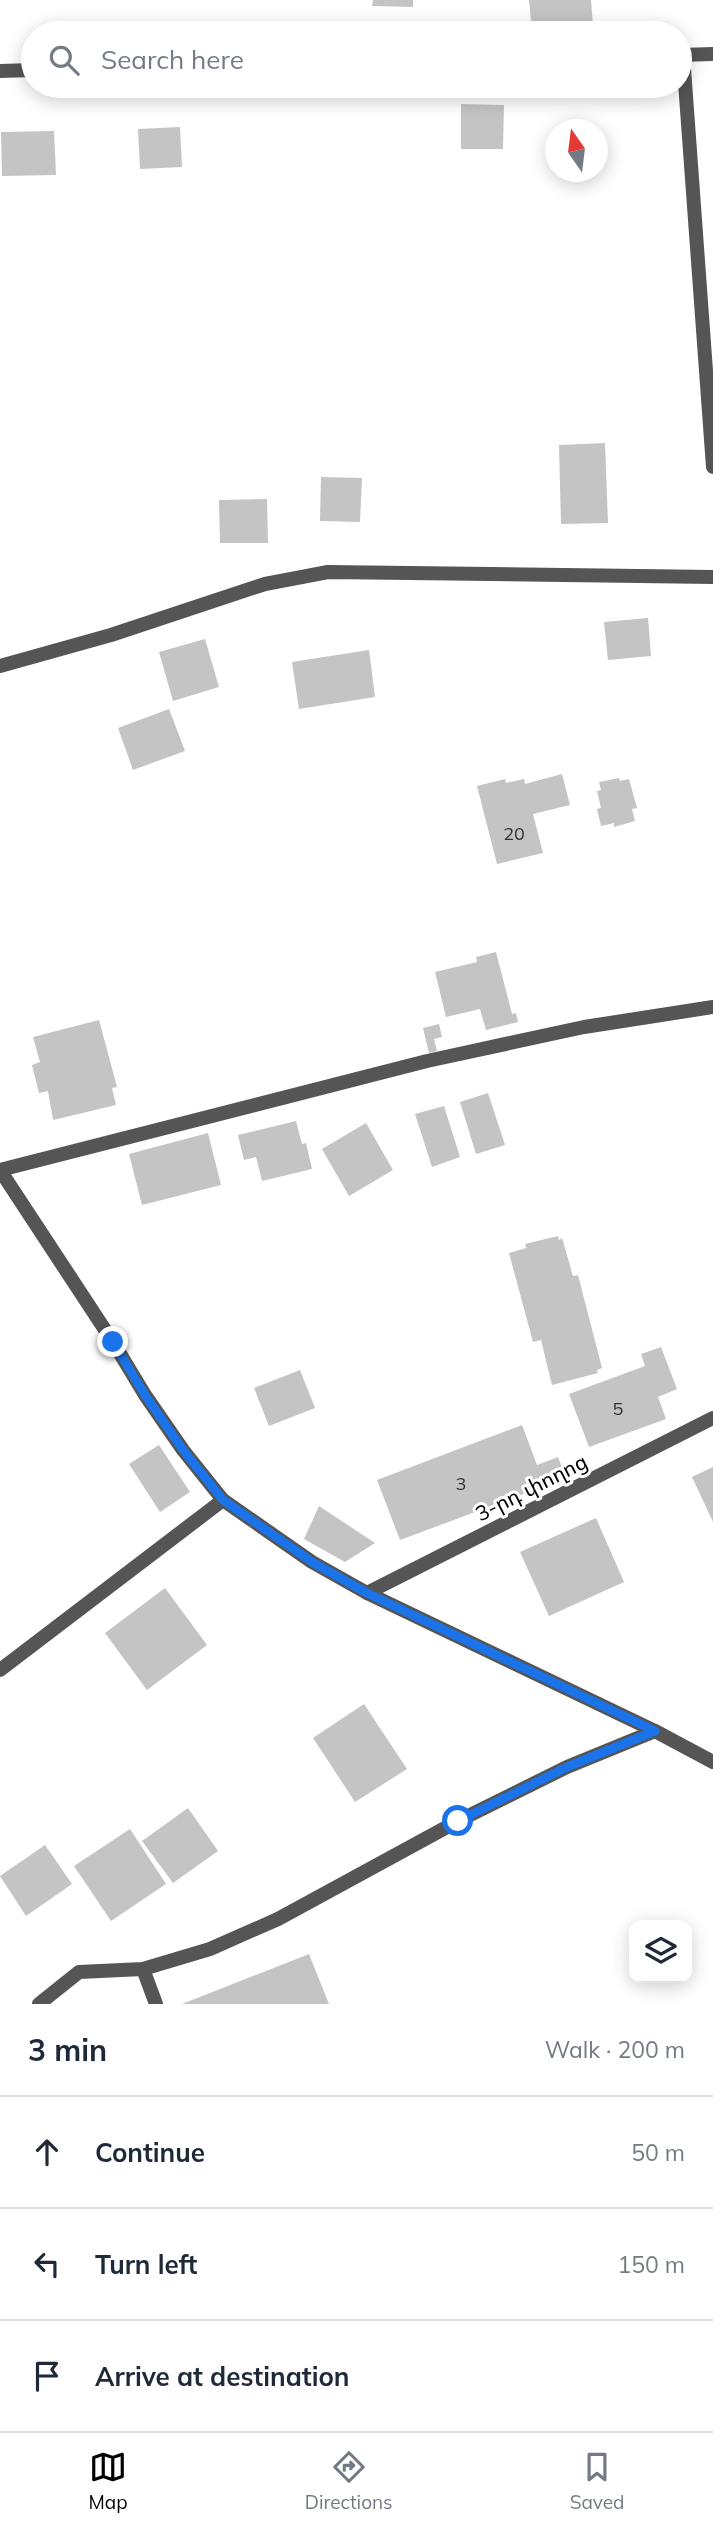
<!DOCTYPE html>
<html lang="en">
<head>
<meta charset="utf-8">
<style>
  body { margin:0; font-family:Mulish,"Noto Sans Armenian",sans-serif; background:#f2f2f3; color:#1f2937 }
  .controls { position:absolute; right:21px; bottom:21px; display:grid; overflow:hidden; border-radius:14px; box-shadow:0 4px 18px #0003 }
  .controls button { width:63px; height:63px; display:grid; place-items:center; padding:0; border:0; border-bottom:2px solid #e0e1e3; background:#fff; color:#1f2937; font:35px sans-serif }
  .compass { position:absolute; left:545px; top:119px; width:63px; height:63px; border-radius:50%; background:#fff; box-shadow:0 4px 18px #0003; rotate:346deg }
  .stop { position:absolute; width:21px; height:21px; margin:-16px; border:5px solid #1a73e8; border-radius:50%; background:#fff }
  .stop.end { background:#1a73e8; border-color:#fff; box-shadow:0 2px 7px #0008 }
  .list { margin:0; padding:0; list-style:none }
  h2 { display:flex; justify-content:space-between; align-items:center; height:91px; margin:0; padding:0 28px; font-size:30px }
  h2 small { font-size:23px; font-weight:400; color:#747a83 }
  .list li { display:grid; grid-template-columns:46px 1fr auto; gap:21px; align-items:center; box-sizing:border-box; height:112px; padding:0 28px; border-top:2px solid #e0e1e3 }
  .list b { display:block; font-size:26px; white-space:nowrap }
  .list em { font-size:23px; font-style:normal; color:#747a83 }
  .icon { flex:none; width:38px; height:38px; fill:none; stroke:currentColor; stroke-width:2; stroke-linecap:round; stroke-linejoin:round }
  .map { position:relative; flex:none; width:713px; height:2004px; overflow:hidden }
  .search { position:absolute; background:#fff; box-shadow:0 4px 18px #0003; left:21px; right:21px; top:21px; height:77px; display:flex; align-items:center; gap:18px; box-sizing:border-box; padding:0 24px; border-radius:38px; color:#747a83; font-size:26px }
  .sheet { height:427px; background:#fff }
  nav { display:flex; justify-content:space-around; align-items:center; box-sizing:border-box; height:98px; border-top:2px solid #e0e1e3; background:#fff; font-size:19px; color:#747a83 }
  nav a { display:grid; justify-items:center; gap:4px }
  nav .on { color:#000 }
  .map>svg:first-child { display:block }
  .building { fill:#c4c4c4 }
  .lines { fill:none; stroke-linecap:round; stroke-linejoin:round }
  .minor { stroke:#555; stroke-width:14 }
  .route { stroke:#1a73e8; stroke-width:9 }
  .labels { text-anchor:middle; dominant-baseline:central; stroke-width:6; stroke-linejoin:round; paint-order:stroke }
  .number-label { font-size:18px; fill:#313131 }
  .street-label { font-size:21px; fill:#000; stroke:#fff }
</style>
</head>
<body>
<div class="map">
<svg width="713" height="2004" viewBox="0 0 713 2004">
  <rect width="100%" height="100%" fill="#fff"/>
  <g class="building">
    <path d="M373,0H413V7L372,6Z"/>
    <path d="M529,0H591L593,26L532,32Z"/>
    <path d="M461,104L504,105L503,149H461Z"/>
    <path d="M180,127L182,167L140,169L138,129Z"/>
    <path d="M54,131L56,175L2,176L1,132Z"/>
    <path d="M605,443L608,523L561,524L559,445Z"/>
    <path d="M321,477L362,478L360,522L320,521Z"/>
    <path d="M267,499L268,543H220L219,500Z"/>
    <path d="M648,618L651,656L608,660L604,622Z"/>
    <path d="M205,639L219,687L173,701L159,652Z"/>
    <path d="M369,650L375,697L299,709L292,662Z"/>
    <path d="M169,709L185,751L133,770L118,728Z"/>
    <path d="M562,774L570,805L533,814L543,853L497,864L477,786L505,779L506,783L524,779L525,784Z"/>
    <path d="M619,778L620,781L629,779L637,808L632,809L635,821L614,827V823L601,826L597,809L601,808L597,791L601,790L599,782Z"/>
    <path d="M496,952L512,1014L516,1013L518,1022L486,1030L480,1009L446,1017L435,972L477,962L476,957Z"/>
    <path d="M99,1020L117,1087L112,1088L116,1105L53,1120L48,1091L39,1093L32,1065L40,1062L33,1037Z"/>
    <path d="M439,1024L442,1037L434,1039L437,1051L429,1053L423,1028Z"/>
    <path d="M488,1093L505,1145L476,1154L460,1102Z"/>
    <path d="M444,1106L460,1157L432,1167L415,1114Z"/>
    <path d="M296,1121L302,1144L306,1143L312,1169L262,1181L256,1157L244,1160L238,1135Z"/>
    <path d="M366,1123L393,1170L349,1196L322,1149Z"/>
    <path d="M208,1133L221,1185L142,1205L129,1154Z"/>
    <path d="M558,1236L559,1240L562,1238L573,1276L578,1275L602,1368L597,1370L598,1373L552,1385L541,1340L533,1342L509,1253L526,1248L525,1244Z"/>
    <path d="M661,1347L677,1389L658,1397L666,1419L589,1447L569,1394L645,1366L641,1354Z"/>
    <path d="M300,1370L315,1408L269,1426L254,1388Z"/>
    <path d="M522,1425L537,1465L558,1457L563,1470L542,1478L545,1486L400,1540L377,1480Z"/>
    <path d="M159,1445L190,1492L160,1512L129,1464Z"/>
    <path d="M713,1467V1522L692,1477Z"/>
    <path d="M319,1506L375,1543L345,1562L304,1539Z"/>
    <path d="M596,1518L624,1582L549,1616L520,1552Z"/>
    <path d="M165,1588L207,1645L147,1690L105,1633Z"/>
    <path d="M364,1704L407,1769L355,1802L313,1738Z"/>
    <path d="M188,1808L218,1851L173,1883L142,1841Z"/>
    <path d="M130,1829L166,1884L111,1921L74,1866Z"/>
    <path d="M45,1845L72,1884L26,1916L0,1876Z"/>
    <path d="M309,1954L329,2004H182Z"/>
  </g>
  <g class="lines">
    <g class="minor">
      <path d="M680,55L713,54"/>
      <path d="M683,55L713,467"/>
      <path d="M0,71L33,70"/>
      <path d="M0,666L111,635L265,584L328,572L713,577"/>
      <path d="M713,1007L584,1027L427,1061L0,1170L113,1342L145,1395L183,1450L223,1500L312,1562L367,1593L655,1731L713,1762"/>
      <path d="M367,1593L713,1418"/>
      <path d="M0,1670L223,1500"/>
      <path d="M143,1969L156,2004"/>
      <path d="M39,2004L79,1972L143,1969L210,1949L278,1919L458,1821L567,1767L655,1731"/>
    </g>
  </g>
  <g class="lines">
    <path class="route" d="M113,1342L145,1395L183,1450L223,1500L312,1562L367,1593L655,1731L567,1767L458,1821"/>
  </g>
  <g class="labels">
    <g class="number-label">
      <text x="514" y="833">20</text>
      <text x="618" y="1408">5</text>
      <text x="461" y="1483">3</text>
    </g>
    <g class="street-label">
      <text transform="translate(531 1487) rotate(-27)">3-րդ փողոց</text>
    </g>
  </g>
</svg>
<div class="controls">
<button><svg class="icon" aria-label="layers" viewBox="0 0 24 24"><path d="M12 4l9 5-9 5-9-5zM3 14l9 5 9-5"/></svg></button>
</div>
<svg class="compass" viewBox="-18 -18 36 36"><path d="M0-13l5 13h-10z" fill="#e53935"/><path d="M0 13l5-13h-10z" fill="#747a83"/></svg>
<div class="stop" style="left:458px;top:1821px"></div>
<div class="stop end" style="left:113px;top:1342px"></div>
<div class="search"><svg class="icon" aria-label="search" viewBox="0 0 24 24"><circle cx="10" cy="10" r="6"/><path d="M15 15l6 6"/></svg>Search here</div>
</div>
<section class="sheet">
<h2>3 min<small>Walk · 200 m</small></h2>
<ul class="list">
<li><svg class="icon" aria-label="ahead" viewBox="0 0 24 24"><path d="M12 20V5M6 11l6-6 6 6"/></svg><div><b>Continue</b></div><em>50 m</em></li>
<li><svg class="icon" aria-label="left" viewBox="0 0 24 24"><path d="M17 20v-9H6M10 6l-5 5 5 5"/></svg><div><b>Turn left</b></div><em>150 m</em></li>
<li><svg class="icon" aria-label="arrive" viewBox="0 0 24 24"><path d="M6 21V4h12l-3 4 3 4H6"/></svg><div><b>Arrive at destination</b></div></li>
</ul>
</section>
<nav>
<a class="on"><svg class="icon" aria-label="map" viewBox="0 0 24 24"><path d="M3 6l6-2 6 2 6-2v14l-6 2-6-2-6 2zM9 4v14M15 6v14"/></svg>Map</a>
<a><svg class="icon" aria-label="directions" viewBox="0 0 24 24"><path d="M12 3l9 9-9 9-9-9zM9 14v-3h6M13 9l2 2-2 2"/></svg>Directions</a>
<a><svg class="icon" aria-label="saved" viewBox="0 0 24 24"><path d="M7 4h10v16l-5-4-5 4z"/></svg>Saved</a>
</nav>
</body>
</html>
